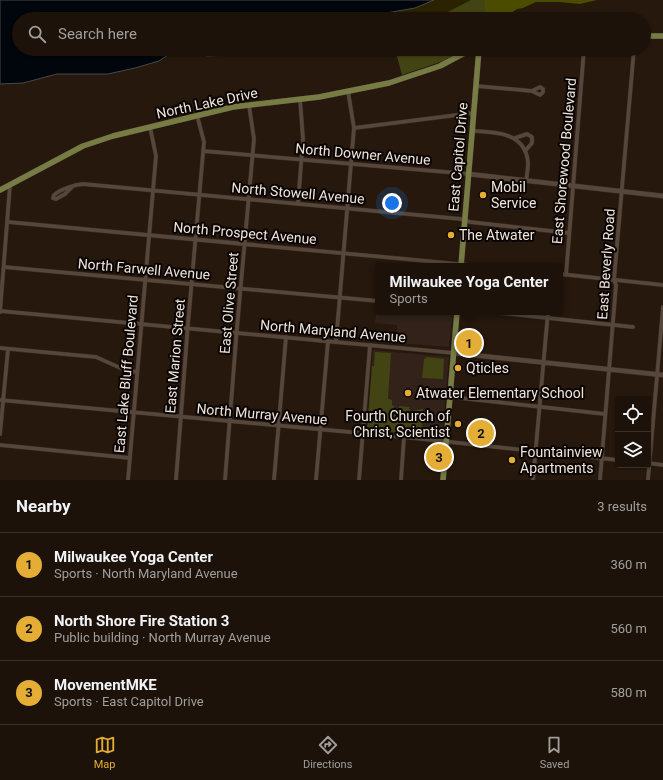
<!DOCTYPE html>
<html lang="en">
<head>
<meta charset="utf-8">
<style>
  body { margin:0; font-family:Roboto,sans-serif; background:#292017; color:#f1f3f6 }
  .controls { position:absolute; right:12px; bottom:12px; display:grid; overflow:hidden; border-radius:4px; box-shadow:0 1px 3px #0004 }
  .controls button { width:36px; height:36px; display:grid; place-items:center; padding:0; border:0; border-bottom:1px solid #3a322a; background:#1c1209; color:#f1f3f6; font:20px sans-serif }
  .you { position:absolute; left:392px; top:203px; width:14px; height:14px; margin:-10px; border:3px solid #fff; border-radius:50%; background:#1a73e8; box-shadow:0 0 0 6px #1a73e833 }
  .badge { display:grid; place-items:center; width:26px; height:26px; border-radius:50%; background:#e4ad35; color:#111; font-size:13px; font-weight:700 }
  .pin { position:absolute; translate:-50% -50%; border:2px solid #fff; box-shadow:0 1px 4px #0006 }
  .popup { position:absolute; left:375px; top:263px; width:188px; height:52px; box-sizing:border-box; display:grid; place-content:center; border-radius:4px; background:#1c1209; filter:drop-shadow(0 1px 3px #0005); font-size:13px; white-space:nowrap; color:#a09e9c }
  .popup b { font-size:15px; color:#f1f3f6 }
  .popup::after { content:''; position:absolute; left:50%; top:100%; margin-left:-8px; border:8px solid transparent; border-top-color:#1c1209 }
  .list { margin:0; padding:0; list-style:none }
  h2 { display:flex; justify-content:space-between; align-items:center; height:52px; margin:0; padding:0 16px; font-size:17px }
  h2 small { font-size:13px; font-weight:400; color:#a09e9c }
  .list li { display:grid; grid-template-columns:26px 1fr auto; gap:12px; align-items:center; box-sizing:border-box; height:64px; padding:0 16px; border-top:1px solid #3a322a }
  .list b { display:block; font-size:15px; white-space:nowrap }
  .list p { margin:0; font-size:13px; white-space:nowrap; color:#a09e9c }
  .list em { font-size:13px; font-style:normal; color:#a09e9c }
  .icon { flex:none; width:22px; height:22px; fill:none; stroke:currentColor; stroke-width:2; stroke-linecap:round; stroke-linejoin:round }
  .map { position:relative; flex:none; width:663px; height:480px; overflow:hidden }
  .search { position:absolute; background:#1c1209; box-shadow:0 1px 3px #0004; left:12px; right:12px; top:12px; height:44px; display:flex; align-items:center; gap:10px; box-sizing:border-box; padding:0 14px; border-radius:22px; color:#a09e9c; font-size:15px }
  .sheet { height:244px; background:#1c1209 }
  nav { display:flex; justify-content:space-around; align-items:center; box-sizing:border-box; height:56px; border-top:1px solid #3a322a; background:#1c1209; font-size:11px; color:#a09e9c }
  nav a { display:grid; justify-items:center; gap:2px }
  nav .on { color:#e4ad35 }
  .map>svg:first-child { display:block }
  .education { fill:#322219 }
  .green { fill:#434414 }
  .forest { fill:#4c4c01 }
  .sand { fill:#2a2201 }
  .water { fill:#00060b; stroke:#47494a }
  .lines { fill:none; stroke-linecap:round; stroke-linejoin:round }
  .minor-casing { stroke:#3b312c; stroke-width:4.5 }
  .tertiary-casing { stroke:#3b312c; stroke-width:5.5 }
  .primary-casing { stroke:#3b312c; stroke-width:6 }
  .minor { stroke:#57473a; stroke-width:3.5 }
  .tertiary { stroke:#57473a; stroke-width:4.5 }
  .primary { stroke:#777b44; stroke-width:5.5 }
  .poi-dot { fill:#e4ad35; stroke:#0a0502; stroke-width:1.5 }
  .labels { text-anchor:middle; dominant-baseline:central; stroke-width:4; stroke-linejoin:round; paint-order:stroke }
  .street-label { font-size:14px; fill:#eee4dc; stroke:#0a0502 }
  .poi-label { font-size:14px; fill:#eee4dc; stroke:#0a0502; text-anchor:start }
</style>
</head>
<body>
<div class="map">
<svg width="663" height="480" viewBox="0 0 663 480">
  <rect width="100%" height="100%" fill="#26180c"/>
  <g class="education">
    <path d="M377,305L378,312H453L449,347L396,343L397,325L375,323Z"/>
    <path d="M373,350L449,357L442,437L367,430Z"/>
  </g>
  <g class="green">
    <path d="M434,0H485V19H387Z"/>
    <path d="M395,49H465L443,61L402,75Z"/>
    <path d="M375,352L391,353L388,399L392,400V405L394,406L393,414L399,415V406L409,407L410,411L423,409L421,434L367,430L372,366H374Z"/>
    <path d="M427,357L444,359L443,379L422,378L424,359Z"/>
  </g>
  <path class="forest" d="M485,0H597L580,4L559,2H536L523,8L517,9L505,17L498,19H485Z"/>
  <path class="sand" d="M434,0H471L434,19H387L386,13L415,8Z"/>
  <path class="water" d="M0,0H434L415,8L386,13L376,19H19V49H261L243,54L231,55L207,56L185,50L174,51L159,61L135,68L108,74H57L23,83L0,84Z"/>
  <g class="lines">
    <defs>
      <g id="minor">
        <path d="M476,86L532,91L540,95L543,92V89L540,87L532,91"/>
        <path d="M354,128L473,113"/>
        <path d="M472,131C495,132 525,132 528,162C528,168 527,175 526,181"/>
        <path d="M515,138L527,134L532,137V143L525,151"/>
        <path d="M203,151L469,174"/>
        <path d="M72,187L65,194L56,199L53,198L54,195C61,189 74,185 83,184L461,219L470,222L569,233"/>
        <path d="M298,204L303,139L300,99"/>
        <path d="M8,222L480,266"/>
        <path d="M4,267L378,301"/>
        <path d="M560,274L663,285"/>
        <path d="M566,275L584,49"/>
        <path d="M0,311L454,353"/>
        <path d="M0,312L10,185"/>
        <path d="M492,312L633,327"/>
        <path d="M336,342L354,128L348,91"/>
        <path d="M0,348L96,357L125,370L137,372"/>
        <path d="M451,397L605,414"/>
        <path d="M0,400L404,437L618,460"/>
        <path d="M0,434L8,349"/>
        <path d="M0,445L130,458"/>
        <path d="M648,463L663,465"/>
        <path d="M128,480L156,156L150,127"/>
        <path d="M176,480L188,324L204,142L197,115"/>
        <path d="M225,480L237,328L254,139L249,105"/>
        <path d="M274,480L286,337"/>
        <path d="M316,480L328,341"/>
        <path d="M359,480L370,345"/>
        <path d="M401,480L404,437"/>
        <path d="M533,480L548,312"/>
        <path d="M600,480L616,285L614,280L634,49"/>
        <path d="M648,480L663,307"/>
      </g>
      <g id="tertiary">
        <path d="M469,174L663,196"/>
        <path d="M454,353L663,375"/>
      </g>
      <g id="primary">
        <path d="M644,36H663"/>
        <path d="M0,190L83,146L113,136L233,107L319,97L389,83L440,66L472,49"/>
        <path d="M461,266L479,49"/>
        <path d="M443,480L457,312"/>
      </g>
    </defs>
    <use href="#minor" class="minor-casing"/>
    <use href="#tertiary" class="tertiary-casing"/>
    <use href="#primary" class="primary-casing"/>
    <use href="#minor" class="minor"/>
    <use href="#tertiary" class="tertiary"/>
    <use href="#primary" class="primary"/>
  </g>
  <g class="poi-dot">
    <circle cx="483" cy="195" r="4"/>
    <circle cx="451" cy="235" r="4"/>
    <circle cx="458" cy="368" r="4"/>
    <circle cx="408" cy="393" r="4"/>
    <circle cx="458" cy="424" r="4"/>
    <circle cx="512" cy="460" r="4"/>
  </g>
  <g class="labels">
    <g class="street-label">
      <text transform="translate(207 103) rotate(-12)">North Lake Drive</text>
      <text transform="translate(363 154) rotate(5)">North Downer Avenue</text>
      <text transform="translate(458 157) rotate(-85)">East Capitol Drive</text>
      <text transform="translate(564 161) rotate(-85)">East Shorewood Boulevard</text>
      <text transform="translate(298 193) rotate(5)">North Stowell Avenue</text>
      <text transform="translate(245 233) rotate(5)">North Prospect Avenue</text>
      <text transform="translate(606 264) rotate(-86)">East Beverly Road</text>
      <text transform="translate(144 269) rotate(5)">North Farwell Avenue</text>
      <text transform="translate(229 303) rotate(-85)">East Olive Street</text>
      <text transform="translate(333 331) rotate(5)">North Maryland Avenue</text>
      <text transform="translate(175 356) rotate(-85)">East Marion Street</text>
      <text transform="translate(126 374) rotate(-85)">East Lake Bluff Boulevard</text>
      <text transform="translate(262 414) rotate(5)">North Murray Avenue</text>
    </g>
    <g class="poi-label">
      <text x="491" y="187">Mobil<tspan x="491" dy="16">Service</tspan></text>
      <text x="459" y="235">The Atwater</text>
      <text x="466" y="368">Qticles</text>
      <text x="416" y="393">Atwater Elementary School</text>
      <text x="450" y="416" text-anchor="end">Fourth Church of<tspan x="450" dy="16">Christ, Scientist</tspan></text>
      <text x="520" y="452">Fountainview<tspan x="520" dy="16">Apartments</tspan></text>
    </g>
  </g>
</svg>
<div class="controls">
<button><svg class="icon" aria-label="locate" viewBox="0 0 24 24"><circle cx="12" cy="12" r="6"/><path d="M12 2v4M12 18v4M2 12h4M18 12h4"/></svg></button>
<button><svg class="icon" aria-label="layers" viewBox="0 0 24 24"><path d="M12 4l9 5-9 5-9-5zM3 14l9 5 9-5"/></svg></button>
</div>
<div class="you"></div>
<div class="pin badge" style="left:469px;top:343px">1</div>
<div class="popup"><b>Milwaukee Yoga Center</b>Sports</div>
<div class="pin badge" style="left:481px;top:433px">2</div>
<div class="pin badge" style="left:439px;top:457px">3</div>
<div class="search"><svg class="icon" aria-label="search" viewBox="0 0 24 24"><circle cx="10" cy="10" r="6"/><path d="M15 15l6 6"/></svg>Search here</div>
</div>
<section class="sheet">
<h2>Nearby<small>3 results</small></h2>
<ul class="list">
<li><span class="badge">1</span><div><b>Milwaukee Yoga Center</b><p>Sports · North Maryland Avenue</p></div><em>360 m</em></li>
<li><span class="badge">2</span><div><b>North Shore Fire Station 3</b><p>Public building · North Murray Avenue</p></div><em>560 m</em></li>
<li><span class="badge">3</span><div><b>MovementMKE</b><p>Sports · East Capitol Drive</p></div><em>580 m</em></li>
</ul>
</section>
<nav>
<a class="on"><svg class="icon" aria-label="map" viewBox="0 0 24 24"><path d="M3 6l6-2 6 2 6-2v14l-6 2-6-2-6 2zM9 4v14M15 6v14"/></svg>Map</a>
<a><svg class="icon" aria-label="directions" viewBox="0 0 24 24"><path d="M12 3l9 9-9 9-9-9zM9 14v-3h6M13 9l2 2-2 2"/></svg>Directions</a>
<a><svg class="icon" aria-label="saved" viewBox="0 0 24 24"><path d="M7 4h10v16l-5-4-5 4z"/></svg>Saved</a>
</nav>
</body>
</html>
